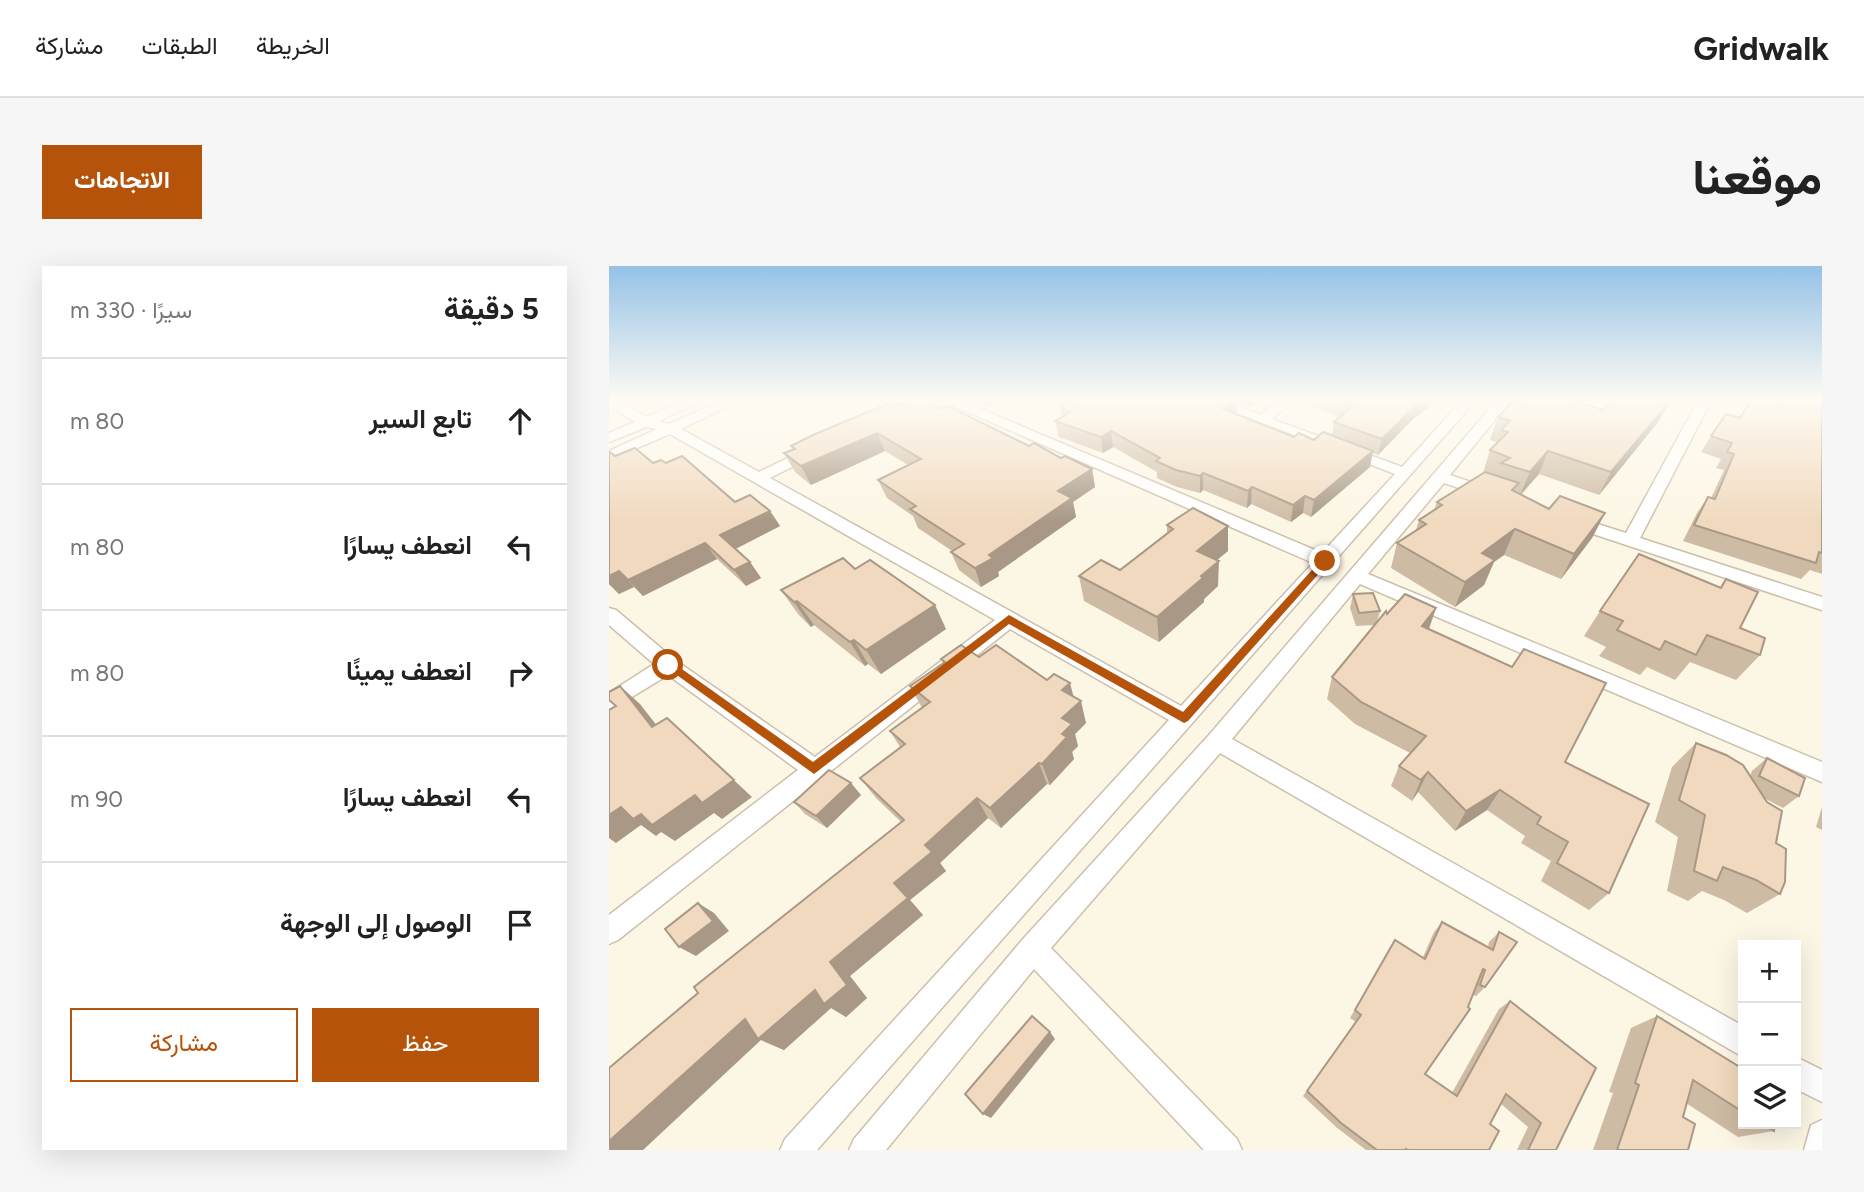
<!DOCTYPE html>
<html lang="ar">
<head>
<meta charset="utf-8">
<style>
  body { margin:0; font-family:Figtree,Vazirmatn,sans-serif; background:#f6f6f6; color:#222; direction:rtl }
  .controls { position:absolute; right:21px; bottom:21px; display:grid; overflow:hidden; border-radius:0px; box-shadow:0 7px 28px #0002 }
  .controls button { width:63px; height:63px; display:grid; place-items:center; padding:0; border:0; border-bottom:2px solid #e0e0e0; background:#fff; color:#222; font:35px sans-serif }
  .stop { position:absolute; width:21px; height:21px; margin:-16px; border:5px solid #b45309; border-radius:50%; background:#fff }
  .stop.end { background:#b45309; border-color:#fff; box-shadow:0 2px 7px #0008 }
  .list { margin:0; padding:0; list-style:none }
  h2 { display:flex; justify-content:space-between; align-items:center; height:91px; margin:0; padding:0 28px; font-size:30px }
  h2 small { font-size:23px; font-weight:400; color:#767676 }
  .list li { display:grid; grid-template-columns:46px 1fr auto; gap:21px; align-items:center; box-sizing:border-box; height:126px; padding:0 28px; border-top:2px solid #e0e0e0 }
  .list b { display:block; font-size:26px; white-space:nowrap }
  .list em { font-size:23px; font-style:normal; color:#767676 }
  .actions { display:flex; gap:14px; padding:21px 28px }
  .actions a { flex:1; padding:16px 0; border:2px solid #b45309; border-radius:0px; text-align:center; font-size:24px; color:#b45309 }
  .actions .main { background:#b45309; color:#fff }
  .icon { flex:none; width:38px; height:38px; fill:none; stroke:currentColor; stroke-width:2; stroke-linecap:round; stroke-linejoin:round }
  .map { position:relative; flex:none; width:1213px; height:884px; overflow:hidden; direction:ltr; border-radius:0px }
  header { display:flex; align-items:center; gap:42px; box-sizing:border-box; height:98px; padding:0 35px; background:#fff; border-bottom:2px solid #e0e0e0 }
  header strong { font-size:33px }
  nav { display:flex; gap:38px; margin-inline-start:auto; font-size:24px }
  .intro { display:flex; align-items:center; justify-content:space-between; box-sizing:border-box; height:168px; padding:0 42px }
  h1 { margin:0; font-size:49px }
  .button { padding:18px 32px; border-radius:0px; background:#b45309; color:#fff; font-size:24px; font-weight:700 }
  main { display:flex; gap:42px; padding:0 42px }
  aside { flex:1; background:#fff; border-radius:0px; box-shadow:0 7px 28px #0002 }
  .map>svg:first-child { display:block }
  .lines { fill:none; stroke-linecap:round; stroke-linejoin:round }
  .street-casing { stroke:#cdbfac; stroke-width:3 }
  .street { fill:#fff; fill-rule:evenodd }
  .wall { fill:#cebba3 }
  .shaded-wall { fill:#a89885 }
  .building { fill:#f0d9be; stroke:#a89885; stroke-width:2 }
  .route { fill:#b45309 }
</style>
</head>
<body>
<header>
<strong>Gridwalk</strong>
<nav><a>الخريطة</a><a>الطبقات</a><a>مشاركة</a></nav>
</header>
<div class="intro"><h1>موقعنا</h1><a class="button">الاتجاهات</a></div>
<main>
<div class="map">
<svg width="1213" height="884" viewBox="0 0 1213 884">
  <rect width="100%" height="100%" fill="#fcf6e5"/>
  <g class="lines">
    <defs>
      <g id="street">
        <path d="M0,133H9L37,151L77,133H95L50,155L60,158L116,133H134L72,163L150,206L199,182H209L211,185L209,188L161,212L572,440L704,297L329,133H348L713,287L786,208L592,133H611L651,149L670,133H685L663,153L793,201L854,133H868L208,884H171L176,873L560,454L401,363L9,674L0,678V649L189,504L59,409L0,445V427L45,398L0,359V342L7,344L66,394L206,491L386,354L61,168L0,194V185L48,163L37,161L0,176V167L26,156L0,140Z"/>
        <path d="M889,133H903L841,209L889,225L891,228L889,231H877L835,217L759,308L1213,496V516L751,318L623,473L1134,760V791L611,487L442,682L628,873L633,884H595L425,703L277,884H240L245,873L414,673L600,469Z"/>
        <path d="M1090,133H1103L1031,272L1213,331V344L957,259L955,255L963,250L1017,267Z"/>
        <path d="M1187,791L1213,804V836L1187,823Z"/>
        <path d="M1213,854V884H1195L1202,859Z"/>
      </g>
    </defs>
    <use href="#street" class="street-casing"/>
    <use href="#street" class="street"/>
  </g>
  <g class="wall">
    <path d="M362,133H392L377,141Z"/>
    <path d="M453,133H650L639,141L628,137L627,148L685,171L705,174L723,169L725,156L731,151L701,140V133H831L804,153L769,189L763,187L761,201L702,251L694,247L682,256L642,238L638,242L594,224L591,227L568,221L548,212V206L504,181L494,187L450,171L446,155L453,151L451,141L454,139Z"/>
    <path d="M1213,133V308L1201,304L1192,313L1074,275L1088,247L1099,231L1102,232L1115,204L1107,202L1112,193L1092,186L1102,170L1131,152Z"/>
    <path d="M1062,134L1049,156L990,229L930,208L912,229L940,243L996,247L983,272L952,313L895,289L885,296L875,319L846,341L782,302L788,277L807,264L810,254L825,244L828,236L874,207L881,184L888,176L881,174L889,151L994,144Z"/>
    <path d="M285,140L332,143L420,180L483,203L486,221L464,236L467,251L389,306L390,310L372,321L350,304L342,286L343,285L309,262L304,250L278,232L269,214L299,199L276,185L202,219L186,206L175,187L184,184L182,180Z"/>
    <path d="M0,186L6,190L44,197H57L126,236L161,245L171,260L127,283L141,296L152,312L137,320L108,293L34,330L25,321L10,328L0,318Z"/>
    <path d="M558,259L619,260V285L608,294L609,320L595,333V336L550,376L475,335L470,310L511,304L558,267Z"/>
    <path d="M246,303L337,363L272,408L259,398L256,400L205,359L202,361L189,348L172,324Z"/>
    <path d="M1117,313L1131,362L1151,389L1127,414L1081,396L1066,414L1038,401L1031,409L990,390L997,381L975,370L991,345L1111,321Z"/>
    <path d="M744,328L771,345L768,356L778,348L827,342L820,363L956,496L1000,627L980,644L932,615L942,595L912,577L916,570L878,544L846,565L809,526L803,535L782,520L790,500L801,487L746,458L718,433L723,411L766,359L747,360L741,342Z"/>
    <path d="M370,391L464,431L477,457L466,468L469,480L463,486L465,493L441,519L438,518L392,562L379,552L331,597L337,605L301,634L314,649L241,710L258,732L237,751L222,742L175,784L152,774L292,556L267,532L251,512L291,481L281,465L313,442L301,420L334,397L332,393Z"/>
    <path d="M1087,477L1141,510L1143,505L1158,492L1190,530L1174,542L1155,532L1167,577L1171,628L1138,647L1115,634L1093,625L1079,635L1058,625L1069,571L1046,556L1063,501Z"/>
    <path d="M252,529L218,562L196,548L185,536Z"/>
    <path d="M1213,541V564L1207,561Z"/>
    <path d="M833,656L879,681L880,676L890,666L876,721L867,730L864,729L816,808L843,827L890,743L901,735L947,884H908L919,861L892,838L881,858L880,884H757L727,861L694,830L747,756L741,752L780,684L814,691L825,666Z"/>
    <path d="M1048,750L1134,803V858H1166L1165,865L1129,871L1077,837L1074,851L1079,884H984L1004,827L1000,826L1022,762Z"/>
  </g>
  <g class="shaded-wall">
    <path d="M375,133H392L377,141Z"/>
    <path d="M628,133L627,149L614,143Z"/>
    <path d="M639,133H650L639,141Z"/>
    <path d="M813,133H831L804,153L769,189L773,173Z"/>
    <path d="M1062,134L1049,156L990,229L1002,206Z"/>
    <path d="M502,165L504,181L494,187L492,171Z"/>
    <path d="M268,167L276,185L202,219L192,200Z"/>
    <path d="M764,185L761,201L702,251L705,234Z"/>
    <path d="M939,185L930,208L911,229L921,206Z"/>
    <path d="M483,203L486,221L464,236L467,251L389,306L390,310L372,321L366,302L449,225Z"/>
    <path d="M594,207V224L591,227V210Z"/>
    <path d="M643,221L642,238L638,242L639,225Z"/>
    <path d="M696,230L694,247L682,256L684,239Z"/>
    <path d="M161,245L171,260L122,285L111,269Z"/>
    <path d="M996,247L983,272L952,313L965,288Z"/>
    <path d="M619,260V285L588,310V285Z"/>
    <path d="M906,263L895,289L885,296L875,319L846,341L856,316L873,287Z"/>
    <path d="M96,277L108,293L34,330L19,314Z"/>
    <path d="M610,295L609,320L595,333V336L550,376L548,351Z"/>
    <path d="M141,296L152,312L137,320L125,304Z"/>
    <path d="M10,305L25,321L10,328L0,318V310Z"/>
    <path d="M188,335L205,359L202,361L185,336Z"/>
    <path d="M326,339L337,363L272,408L257,384Z"/>
    <path d="M827,342L819,365L813,360Z"/>
    <path d="M245,374L259,398L256,400L241,376Z"/>
    <path d="M461,417L467,440L453,424Z"/>
    <path d="M11,420L31,438L63,479L43,461Z"/>
    <path d="M472,435L477,457L466,468L469,480L463,486L465,493L441,519L433,498L453,468V452Z"/>
    <path d="M58,452L143,531L113,553L105,547L66,575L52,566L47,570L32,559L7,577L0,572V549L12,541Z"/>
    <path d="M430,497L438,518L392,562L381,542Z"/>
    <path d="M819,506L809,526L803,535L812,514Z"/>
    <path d="M242,517L252,529L218,562L207,550Z"/>
    <path d="M891,524L878,544L846,565L857,545Z"/>
    <path d="M368,532L379,552L331,597L337,605L301,634L314,649L241,710L258,732L237,751L222,742L175,784L152,774L34,884H0V875L136,753L221,696L316,579Z"/>
    <path d="M89,637L105,647L120,665L87,690L70,681Z"/>
    <path d="M441,766L446,773L382,852L374,848Z"/>
  </g>
  <g class="building">
    <path d="M300,133H316L332,143L339,140L420,180L425,177L452,192L456,190L483,203L449,225L463,232L380,289L384,292L366,302L342,286L355,278L301,243L307,240L269,214L312,193L268,167L192,200L175,187L186,183L182,180L204,169L280,137L285,140Z"/>
    <path d="M460,133H628L614,143L685,171L690,167L705,174L714,166L764,185L705,234L696,230L684,239L643,221L639,225L594,207L591,210L567,204L547,195L551,192L502,165L492,171L446,155L461,146L451,141L463,135Z"/>
    <path d="M729,133H813L773,173L725,156L744,139Z"/>
    <path d="M907,133H961L994,144L1003,133L1062,134L1002,206L939,185L921,206L892,197L901,192L881,184L899,166L892,164L901,155L889,151Z"/>
    <path d="M1143,133H1213V287L1210,286L1207,297L1085,259L1099,231L1106,233L1125,188L1118,186L1123,177L1102,170L1117,148L1131,152Z"/>
    <path d="M26,182L44,197L52,194L57,197L73,190L126,236L141,229L161,245L111,269L141,296L125,304L96,277L19,314L10,305L0,310V186H1L6,190Z"/>
    <path d="M876,206L910,217L903,224L940,243L951,230L996,247L965,288L906,263L873,287L886,294L856,316L788,277L817,258L810,254L833,239L828,236Z"/>
    <path d="M584,242L619,260L588,285L610,295L592,310L594,312L548,351L470,310L492,294L511,304L564,263L558,259Z"/>
    <path d="M1030,288L1112,322L1117,313L1149,326L1131,362L1156,372L1151,389L1098,369L1087,389L1056,375L1051,384L1008,364L1014,355L991,345Z"/>
    <path d="M234,292L246,303L261,294L326,339L257,384L245,374L241,376L188,335L185,336L172,324Z"/>
    <path d="M764,327L771,345L750,347L744,328Z"/>
    <path d="M796,328L827,342L813,360L903,401L915,383L997,417L956,496L1040,538L1000,627L948,597L959,576L928,558L932,551L891,524L857,545L819,506L812,514L790,500L817,470L752,436L723,411L777,345L778,348Z"/>
    <path d="M352,379L370,391L387,379L438,414L445,408L461,417L453,424L472,435L453,452L463,458L453,468L458,471L433,498L430,497L381,542L368,532L316,579L323,586L285,617L299,632L221,696L238,719L215,738L206,724L149,773L136,753L0,875V802L89,727L85,721L295,554L251,512L296,478L281,465L321,436L301,420L336,396L332,393Z"/>
    <path d="M11,420L43,461L58,452L125,514L93,537L86,529L43,559L32,548L24,553L12,541L0,549V444L7,440L0,434V426Z"/>
    <path d="M1087,477L1117,489L1134,499L1158,536L1173,545L1167,577L1177,583L1176,616L1171,628L1147,614L1114,601L1108,615L1085,605L1096,549L1070,534Z"/>
    <path d="M1158,492L1196,512L1190,530L1150,510Z"/>
    <path d="M220,504L242,517L207,550L185,536Z"/>
    <path d="M89,637L104,655L70,681L56,663Z"/>
    <path d="M833,656L884,684L890,666L908,676L876,721L871,719L876,704L874,703L859,741L861,743L816,808L848,830L901,735L987,802L947,884H919L932,857L897,828L881,858L890,865L880,884H799L797,883V884H768L732,857L698,825L752,749L746,744L786,674L816,693Z"/>
    <path d="M423,750L441,766L374,848L356,828Z"/>
    <path d="M1048,750L1134,803V846L1084,814L1074,851L1086,858L1079,884H1008L1030,819L1026,817Z"/>
    <path d="M1153,858H1166L1165,865Z"/>
  </g>
  <linearGradient id="sky" x2="0" y2="1"><stop stop-color="#95c2e7"/><stop offset="0.52" stop-color="#fefbf3"/><stop offset="1" stop-color="#fefbf3" stop-opacity="0"/></linearGradient>
  <rect width="1213" height="257" fill="url(#sky)"/>
  <path class="route" d="M713,293L721,295L579,455L575,457L400,358L205,508L54,399L55,396H63L204,496L400,349L574,446Z"/>
</svg>
<div class="controls">
<button>+</button>
<button>−</button>
<button><svg class="icon" aria-label="layers" viewBox="0 0 24 24"><path d="M12 4l9 5-9 5-9-5zM3 14l9 5 9-5"/></svg></button>
</div>
<div class="stop" style="left:59px;top:399px"></div>
<div class="stop end" style="left:716px;top:295px"></div>
</div>
<aside>
<h2>5 دقيقة<small>سيرًا · 330 m</small></h2>
<ul class="list">
<li><svg class="icon" aria-label="ahead" viewBox="0 0 24 24"><path d="M12 20V5M6 11l6-6 6 6"/></svg><div><b>تابع السير</b></div><em>80 m</em></li>
<li><svg class="icon" aria-label="left" viewBox="0 0 24 24"><path d="M17 20v-9H6M10 6l-5 5 5 5"/></svg><div><b>انعطف يسارًا</b></div><em>80 m</em></li>
<li><svg class="icon" aria-label="right" viewBox="0 0 24 24"><path d="M7 20v-9h11M14 6l5 5-5 5"/></svg><div><b>انعطف يمينًا</b></div><em>80 m</em></li>
<li><svg class="icon" aria-label="left" viewBox="0 0 24 24"><path d="M17 20v-9H6M10 6l-5 5 5 5"/></svg><div><b>انعطف يسارًا</b></div><em>90 m</em></li>
<li><svg class="icon" aria-label="arrive" viewBox="0 0 24 24"><path d="M6 21V4h12l-3 4 3 4H6"/></svg><div><b>الوصول إلى الوجهة</b></div></li>
</ul>
<div class="actions"><a class="main">حفظ</a><a>مشاركة</a></div>
</aside>
</main>
</body>
</html>
